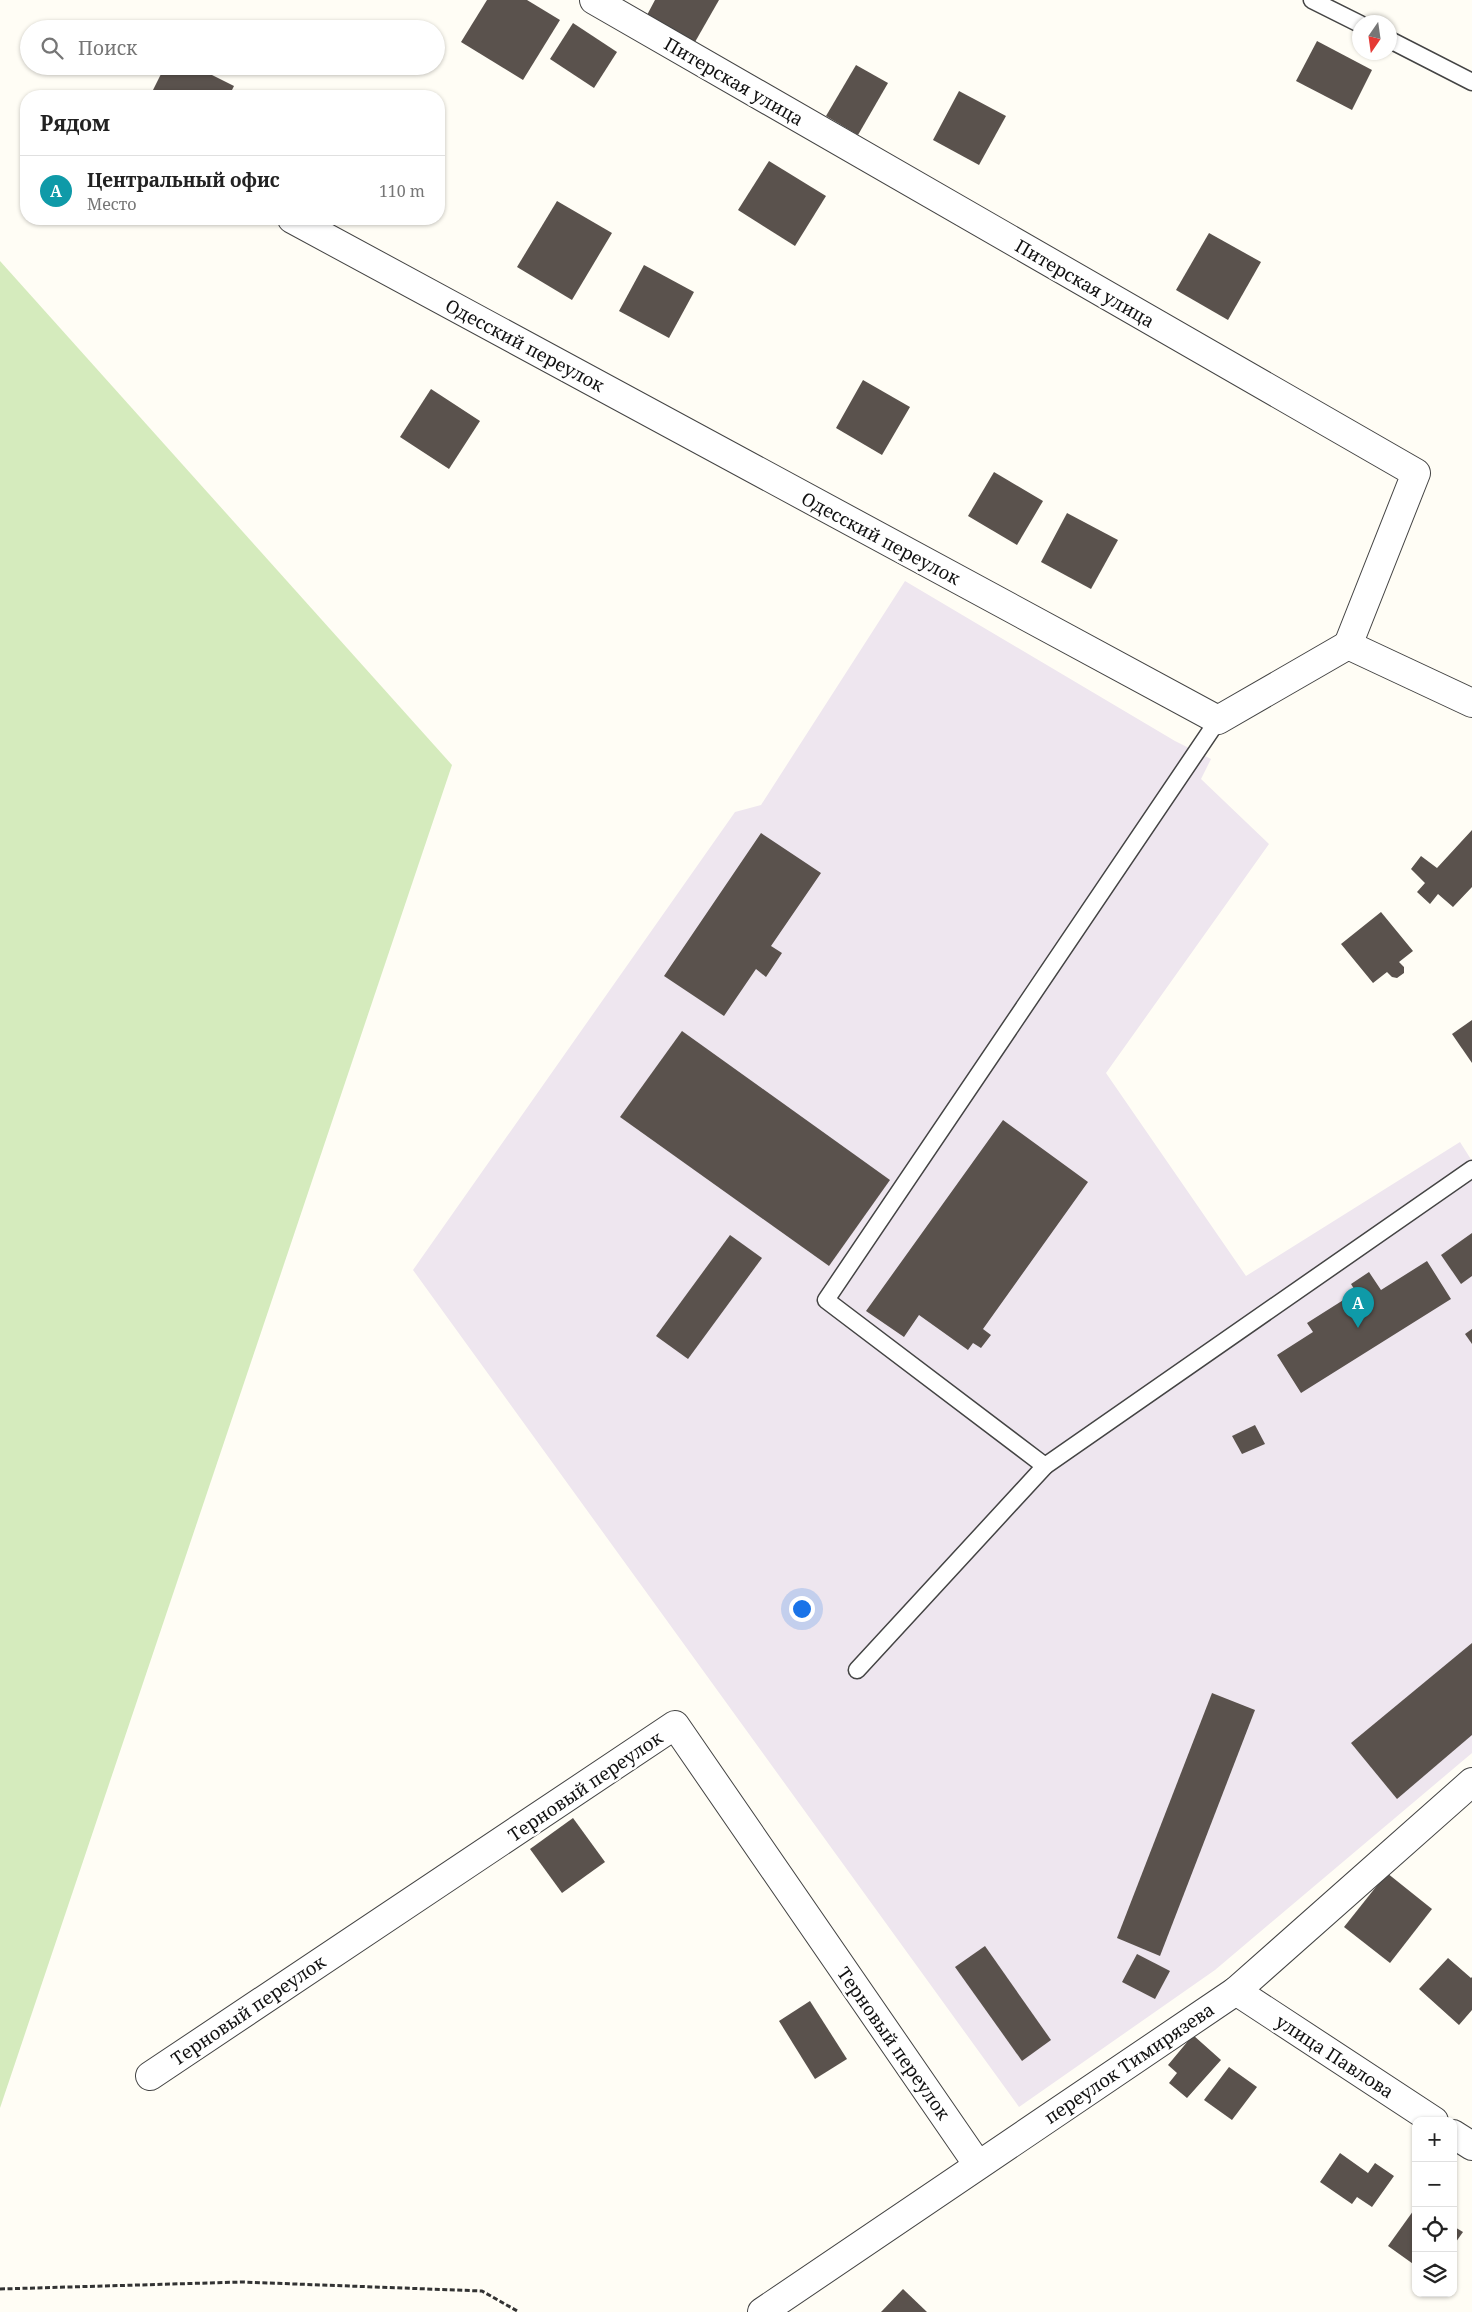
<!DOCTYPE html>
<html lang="ru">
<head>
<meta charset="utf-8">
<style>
  body { margin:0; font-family:"Noto Serif",serif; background:#f6f6f6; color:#222 }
  .controls { position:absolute; right:15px; bottom:15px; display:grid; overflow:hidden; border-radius:10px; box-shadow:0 1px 4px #0004 }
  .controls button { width:45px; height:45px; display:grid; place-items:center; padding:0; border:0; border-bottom:1px solid #e0e0e0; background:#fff; color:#222; font:25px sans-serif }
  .compass { position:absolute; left:1352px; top:15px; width:45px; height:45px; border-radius:50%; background:#fff; box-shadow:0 1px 4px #0004; rotate:193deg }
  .you { position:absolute; left:801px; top:1608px; width:18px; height:18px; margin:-12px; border:4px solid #fff; border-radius:50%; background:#1a73e8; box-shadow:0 0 0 8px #1a73e833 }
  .badge { display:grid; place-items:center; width:32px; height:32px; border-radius:50%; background:#c4262e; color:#fff; font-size:16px; font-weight:700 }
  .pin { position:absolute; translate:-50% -41px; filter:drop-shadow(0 1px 2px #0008) }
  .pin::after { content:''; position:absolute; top:26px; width:18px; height:15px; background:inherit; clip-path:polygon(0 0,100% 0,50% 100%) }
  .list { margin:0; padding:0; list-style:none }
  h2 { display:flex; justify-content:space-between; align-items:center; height:65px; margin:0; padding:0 20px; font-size:21px }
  h2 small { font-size:16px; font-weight:400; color:#767676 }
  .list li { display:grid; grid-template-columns:32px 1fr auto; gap:15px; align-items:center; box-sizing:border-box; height:70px; padding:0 20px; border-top:1px solid #e0e0e0 }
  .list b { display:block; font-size:19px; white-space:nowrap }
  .list p { margin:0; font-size:16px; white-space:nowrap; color:#767676 }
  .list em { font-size:16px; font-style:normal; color:#767676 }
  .icon { flex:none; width:28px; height:28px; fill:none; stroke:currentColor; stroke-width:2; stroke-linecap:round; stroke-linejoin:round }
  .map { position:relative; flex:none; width:1472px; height:2312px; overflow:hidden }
  .search { position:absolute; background:#fff; box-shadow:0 1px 4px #0004; left:20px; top:20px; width:425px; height:55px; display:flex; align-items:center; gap:12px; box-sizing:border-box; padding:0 18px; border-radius:28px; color:#767676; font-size:19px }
  .panel { position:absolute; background:#fff; box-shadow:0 1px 4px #0004; left:20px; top:90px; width:425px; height:135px; border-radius:20px }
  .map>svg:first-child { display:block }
  .industrial { fill:#eee6ef }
  .green { fill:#d5ebbd }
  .building { fill:#5a524d }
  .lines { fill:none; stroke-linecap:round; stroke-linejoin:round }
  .service-casing { stroke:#444; stroke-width:19 }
  .minor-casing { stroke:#444; stroke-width:30 }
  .path { stroke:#333; stroke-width:3; stroke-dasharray:5 2.5; stroke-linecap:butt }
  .service { stroke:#fff; stroke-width:16 }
  .minor { stroke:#fff; stroke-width:28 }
  .labels { text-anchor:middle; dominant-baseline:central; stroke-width:5; stroke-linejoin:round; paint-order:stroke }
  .street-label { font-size:18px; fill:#111; stroke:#fff }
</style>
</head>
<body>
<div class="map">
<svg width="1472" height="2312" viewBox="0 0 1472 2312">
  <rect width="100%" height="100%" fill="#fffdf5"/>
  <path class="industrial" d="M905,581L1175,741L1211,759L1201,779L1269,844L1106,1073L1246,1276L1460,1142L1472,1161V1753L1215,1970L1019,2107L413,1270L735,812L761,805Z"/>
  <path class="green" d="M0,261L452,765L0,2108Z"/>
  <g class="building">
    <path d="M487,0H527L560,20L523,80L461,42Z"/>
    <path d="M655,0H719L695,42L647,15Z"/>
    <path d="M573,23L617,52L594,88L550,59Z"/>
    <path d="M1317,41L1372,70L1352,110L1296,81Z"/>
    <path d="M856,65L888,83L858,135L826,116Z"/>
    <path d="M165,66H194L234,86L229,96H150Z"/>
    <path d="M959,91L1006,116L979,165L933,140Z"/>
    <path d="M769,161L826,196L795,246L738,210Z"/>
    <path d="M557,201L612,233L572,300L517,267Z"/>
    <path d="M1209,233L1261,262L1228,320L1176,290Z"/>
    <path d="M644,265L694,292L669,338L619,311Z"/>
    <path d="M863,380L910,407L882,455L836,428Z"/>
    <path d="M431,389L480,421L449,469L400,437Z"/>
    <path d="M994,472L1043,501L1017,545L968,516Z"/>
    <path d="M1067,513L1118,540L1091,589L1041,562Z"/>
    <path d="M1472,830V887L1453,907L1438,894L1430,904L1417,892L1425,883L1411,869L1421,856L1437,868Z"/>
    <path d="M761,833L821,873L771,946L782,953L766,977L756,969L724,1016L664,976Z"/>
    <path d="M1381,912L1413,951L1399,962L1404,967V973L1397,978L1392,977L1387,972L1373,983L1341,944Z"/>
    <path d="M1472,1020V1063L1452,1034Z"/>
    <path d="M682,1031L890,1180L829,1266L620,1117Z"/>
    <path d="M1003,1120L1088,1182L983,1329L991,1335L981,1348L973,1343L968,1350L919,1315L904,1337L866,1311Z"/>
    <path d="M1472,1233V1276L1461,1284L1441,1255Z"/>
    <path d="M730,1235L762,1258L688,1359L656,1336Z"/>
    <path d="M1427,1261L1451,1299L1301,1393L1277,1355L1313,1332L1307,1323L1356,1292L1351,1284L1369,1272L1381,1290Z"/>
    <path d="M1472,1329V1344L1465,1334Z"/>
    <path d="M1255,1425L1265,1444L1242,1454L1232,1436Z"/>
    <path d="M1472,1643V1735L1397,1799L1351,1743Z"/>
    <path d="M1212,1693L1255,1710L1160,1956L1117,1938Z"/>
    <path d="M573,1818L605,1862L562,1893L530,1849Z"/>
    <path d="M1387,1873L1432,1909L1390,1963L1344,1927Z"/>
    <path d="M985,1946L1051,2040L1022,2061L955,1967Z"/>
    <path d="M1137,1954L1170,1971L1155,1999L1122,1982Z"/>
    <path d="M1448,1958L1471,1978L1472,1977V2010L1459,2025L1419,1989Z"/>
    <path d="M810,2001L847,2059L815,2079L779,2021Z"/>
    <path d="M1193,2035L1221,2060L1187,2098L1169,2083L1177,2073L1168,2065Z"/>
    <path d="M1229,2067L1257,2087L1232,2120L1204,2100Z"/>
    <path d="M1340,2153L1368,2173L1375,2163L1394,2176L1372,2207L1357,2197L1352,2204L1320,2182Z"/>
    <path d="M1416,2207V2266L1388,2246Z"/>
    <path d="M1453,2226L1463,2232L1453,2246Z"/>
    <path d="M903,2289L927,2312H881Z"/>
  </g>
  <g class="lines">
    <defs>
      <g id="service">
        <path d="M1312,0L1360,24"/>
        <path d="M1390,40L1472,82"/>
        <path d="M1218,720L826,1300L1045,1466L1472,1169"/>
        <path d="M857,1670L1045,1466"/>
      </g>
      <g id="minor">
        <path d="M594,0L1416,473L1348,645"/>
        <path d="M292,219L1218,720L1348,645L1472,703"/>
        <path d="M1236,1991L1434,2121"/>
        <path d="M150,2076L675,1725L978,2165"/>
        <path d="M1453,2134L1472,2146"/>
        <path d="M762,2312L1236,1991L1472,1782"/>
      </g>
    </defs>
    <use href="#service" class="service-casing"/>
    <use href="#minor" class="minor-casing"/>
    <path class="path" d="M0,2289L242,2282L482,2291L519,2312"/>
    <use href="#service" class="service"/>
    <use href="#minor" class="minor"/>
  </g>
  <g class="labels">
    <g class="street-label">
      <text transform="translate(734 81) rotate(30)">Питерская улица</text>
      <text transform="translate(1085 283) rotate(30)">Питерская улица</text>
      <text transform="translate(525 345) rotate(28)">Одесский переулок</text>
      <text transform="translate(881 538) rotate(28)">Одесский переулок</text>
      <text transform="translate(585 1786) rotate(-34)">Терновый переулок</text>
      <text transform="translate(248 2010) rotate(-34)">Терновый переулок</text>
      <text transform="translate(894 2043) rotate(55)">Терновый переулок</text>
      <text transform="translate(1335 2056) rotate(33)">улица Павлова</text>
      <text transform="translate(1129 2063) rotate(-34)">переулок Тимирязева</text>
    </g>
  </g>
</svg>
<div class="controls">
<button>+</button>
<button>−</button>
<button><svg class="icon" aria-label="locate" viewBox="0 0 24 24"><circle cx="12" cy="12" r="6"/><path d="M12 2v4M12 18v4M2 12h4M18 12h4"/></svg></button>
<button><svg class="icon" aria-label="layers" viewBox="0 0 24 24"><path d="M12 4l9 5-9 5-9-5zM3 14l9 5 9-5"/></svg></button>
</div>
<svg class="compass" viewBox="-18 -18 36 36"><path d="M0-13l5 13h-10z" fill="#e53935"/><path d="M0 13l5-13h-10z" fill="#767676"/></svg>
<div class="you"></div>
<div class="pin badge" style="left:1358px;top:1328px;background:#0f9aa8">A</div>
<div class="search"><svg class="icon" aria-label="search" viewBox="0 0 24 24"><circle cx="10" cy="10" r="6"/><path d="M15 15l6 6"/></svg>Поиск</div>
<section class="panel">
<h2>Рядом<small></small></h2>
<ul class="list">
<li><span class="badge" style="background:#0f9aa8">A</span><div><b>Центральный офис</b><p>Место</p></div><em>110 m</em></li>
</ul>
</section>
</div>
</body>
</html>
